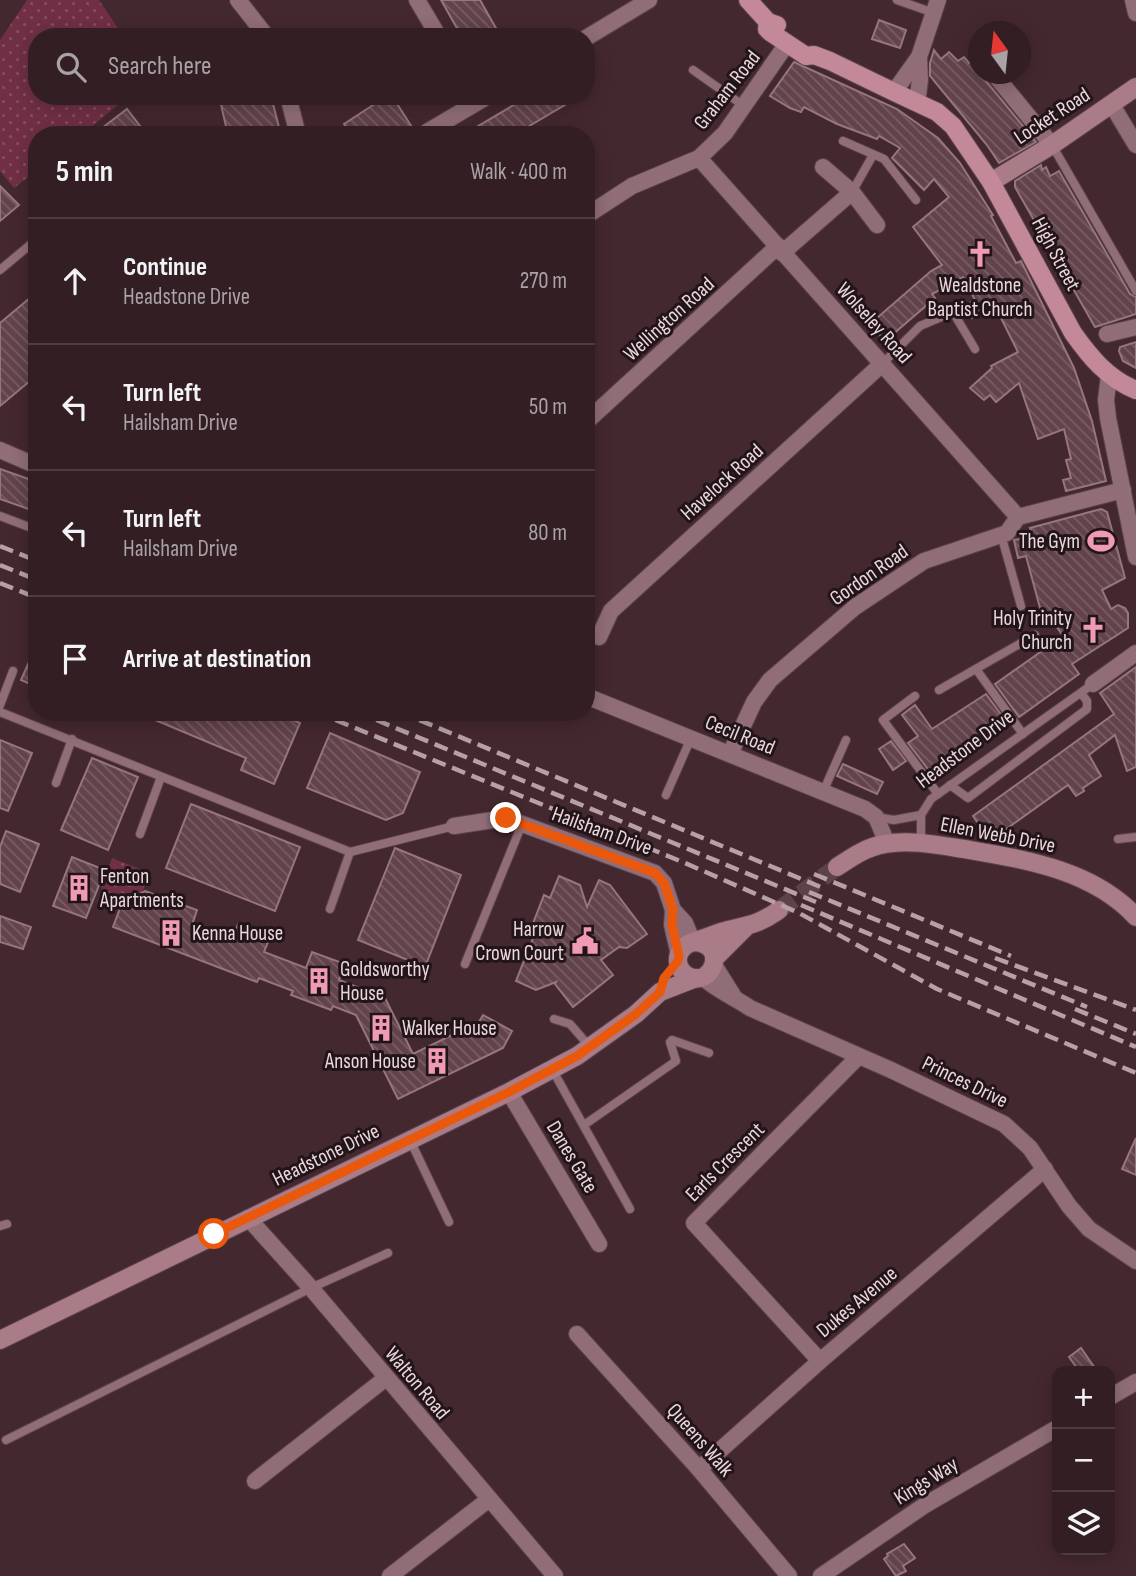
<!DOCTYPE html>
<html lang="en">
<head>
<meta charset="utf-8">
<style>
  body { margin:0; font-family:"Sofia Sans Condensed",sans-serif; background:#3e2b31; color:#f1f3f6 }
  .controls { position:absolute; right:21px; bottom:21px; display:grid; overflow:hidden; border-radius:14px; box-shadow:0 4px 18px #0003 }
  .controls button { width:63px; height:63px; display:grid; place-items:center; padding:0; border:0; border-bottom:2px solid #4e3c41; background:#331e24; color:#f1f3f6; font:35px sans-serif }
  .compass { position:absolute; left:968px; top:21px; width:63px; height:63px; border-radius:50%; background:#331e24; box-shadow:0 4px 18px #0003; rotate:345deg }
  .stop { position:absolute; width:21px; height:21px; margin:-16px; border:5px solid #ea580c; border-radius:50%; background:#fff }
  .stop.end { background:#ea580c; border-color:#fff; box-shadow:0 2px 7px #0008 }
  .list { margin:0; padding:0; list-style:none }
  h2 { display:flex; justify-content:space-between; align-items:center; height:91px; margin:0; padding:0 28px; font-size:30px }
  h2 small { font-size:23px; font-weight:400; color:#a9a2a6 }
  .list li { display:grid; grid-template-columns:46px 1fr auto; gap:21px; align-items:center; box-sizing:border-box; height:126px; padding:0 28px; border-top:2px solid #4e3c41 }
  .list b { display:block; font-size:26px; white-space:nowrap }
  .list p { margin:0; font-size:23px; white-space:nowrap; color:#a9a2a6 }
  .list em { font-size:23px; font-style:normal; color:#a9a2a6 }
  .icon { flex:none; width:38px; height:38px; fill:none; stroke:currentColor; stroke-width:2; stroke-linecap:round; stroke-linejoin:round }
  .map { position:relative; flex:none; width:1136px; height:1576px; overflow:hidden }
  .search { position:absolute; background:#331e24; box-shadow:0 4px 18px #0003; left:28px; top:28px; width:567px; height:77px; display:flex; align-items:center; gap:18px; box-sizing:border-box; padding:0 24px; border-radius:28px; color:#a9a2a6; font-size:26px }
  .panel { position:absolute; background:#331e24; box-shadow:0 4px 18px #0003; left:28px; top:126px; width:567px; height:595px; border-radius:28px }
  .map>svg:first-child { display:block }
  .grass { fill:url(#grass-dots) }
  .building { fill:url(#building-back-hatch); stroke:#97757e; stroke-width:2 }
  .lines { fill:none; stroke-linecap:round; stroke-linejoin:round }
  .secondary-tunnel { stroke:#5d424a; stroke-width:18; stroke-dasharray:18 9; stroke-linecap:butt }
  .lane-casing { stroke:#5c444b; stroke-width:10 }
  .street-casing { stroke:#5c444b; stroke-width:18 }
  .secondary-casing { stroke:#5c444b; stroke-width:20 }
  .primary-casing { stroke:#5c444b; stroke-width:20 }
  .lane { stroke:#916e77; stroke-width:8 }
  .street { stroke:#916e77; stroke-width:16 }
  .secondary { stroke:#aa7c88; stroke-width:18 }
  .primary { stroke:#c38999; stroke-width:18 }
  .rail { stroke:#b7a1a7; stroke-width:4.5; stroke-dasharray:14 7; stroke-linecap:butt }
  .route { stroke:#ea580c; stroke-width:9 }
  .labels { text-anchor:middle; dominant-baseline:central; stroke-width:6; stroke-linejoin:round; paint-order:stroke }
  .street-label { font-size:21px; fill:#ebd7dc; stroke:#221519 }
  .poi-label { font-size:21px; fill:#ebd7dc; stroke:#221519; text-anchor:end }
</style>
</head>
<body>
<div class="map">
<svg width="1136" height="1576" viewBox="0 0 1136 1576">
  <defs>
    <pattern id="grass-dots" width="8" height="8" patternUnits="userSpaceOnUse" patternTransform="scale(1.75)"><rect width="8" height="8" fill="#702f45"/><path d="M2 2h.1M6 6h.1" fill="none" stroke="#854c5f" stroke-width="1.8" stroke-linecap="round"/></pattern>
    <pattern id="building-back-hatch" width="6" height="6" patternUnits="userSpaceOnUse" patternTransform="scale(1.75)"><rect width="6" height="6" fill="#62434b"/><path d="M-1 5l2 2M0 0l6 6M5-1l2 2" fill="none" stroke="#795d64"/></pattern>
  </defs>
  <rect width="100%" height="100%" fill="#442830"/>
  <g class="grass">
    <path d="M27,0H99L124,37H37V96H129L81,135H37V170L14,188L0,171V40Z"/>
    <path d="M112,858L150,873L142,893L128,897L110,908L97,902Z"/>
  </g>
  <g class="building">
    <path d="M441,0H480L501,37H462Z"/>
    <path d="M879,20L906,30L900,48L872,39Z"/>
    <path d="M934,50L941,59L949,52L958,61L964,57L969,63L978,55V74H984L986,81L1036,142L999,163L987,145L930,76V63Z"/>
    <path d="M794,62L897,109L938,138L960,163L993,215L991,216L1016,263L1021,261L1074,368L1092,421L1106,481L1066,491L1063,480L1071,478L1066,460L1071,459L1064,429L1038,439L1019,383L996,402L990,395L984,400L970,388L992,368L991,366L1018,352L995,306L972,318L966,305L975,300L963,277L932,294L935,298L885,341L870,324L931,271L942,265L913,227L949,197L934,179L924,190L892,158L900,148L879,136L877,139L837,124L804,107L801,112L790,108L770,96Z"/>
    <path d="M219,96H271L281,135H228Z"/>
    <path d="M387,96H392L417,135H351L344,124Z"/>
    <path d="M529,96H580L514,135H463Z"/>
    <path d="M127,109L147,135H93Z"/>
    <path d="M1041,165L1042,170L1046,167L1050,176L1059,171L1130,294L1136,297V314L1095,327L1015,187V181Z"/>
    <path d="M0,186L19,205L0,221Z"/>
    <path d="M37,292V375L0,406V323Z"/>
    <path d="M1136,342V368L1123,361L1119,351L1120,347Z"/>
    <path d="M0,469L37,482V512L0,499Z"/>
    <path d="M1101,509L1107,512L1125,578L1102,590L1111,609L1118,605L1125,608L1128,613V628L1072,664L1079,674L1019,717L995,684L1063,636L1049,616L1043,619L1026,556L1018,558L1014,540L1020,539L1019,535L1032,532L1030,528Z"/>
    <path d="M37,644V687L21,680Z"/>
    <path d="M1136,667V767L1127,771L1115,735L1089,755L1101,776L1083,788L1084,791L1076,796L1068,785L995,837L988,838L973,816L1114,714L1100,693Z"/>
    <path d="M986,694L1008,724L934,777L908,743L918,736L902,715L915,705L932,729Z"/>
    <path d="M136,712H274L300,723L274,784L241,770L246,758Z"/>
    <path d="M330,733L420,772L403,813L386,820L307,788Z"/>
    <path d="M0,740L32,753L8,811L0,808Z"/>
    <path d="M891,741L906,761L893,770L879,749Z"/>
    <path d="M92,758L138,777L108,850L61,830Z"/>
    <path d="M843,764L883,782L877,794L837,776Z"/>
    <path d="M191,804L300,847L275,911L166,868Z"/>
    <path d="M6,831L39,844L20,892L0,884V847Z"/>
    <path d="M395,848L461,875L425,967L358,940Z"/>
    <path d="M72,857L105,870L86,918L53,906Z"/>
    <path d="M559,876L580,885L587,907L599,880L610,885L647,934L627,948L619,947L601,960L613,975L573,1007L555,984L556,982L536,990L516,981L537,928L532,926L544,895L550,898Z"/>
    <path d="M145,891L197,910L192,925L232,941L238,924L270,937L264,952L306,968L312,952L345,964L339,980L385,998L413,1054L479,1022L483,1015L512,1031L503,1048L398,1099L356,1015L333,1006L331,1010L291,995L293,991L259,978L257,982L113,927L122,903Z"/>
    <path d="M0,916L31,927L23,949L0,942Z"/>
    <path d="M1136,1138V1175L1122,1169Z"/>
    <path d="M1081,1348L1097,1371H1079L1069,1357Z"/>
    <path d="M904,1544L915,1558L903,1566L906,1571L896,1576L884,1559L888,1556L887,1554Z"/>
  </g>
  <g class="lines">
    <path class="secondary-tunnel" d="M779,910L837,867"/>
    <defs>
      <g id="lane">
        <path d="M897,0L934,13"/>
        <path d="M693,70L744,106"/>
        <path d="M843,141L884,159L916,200"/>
        <path d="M1052,145L1136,291"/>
        <path d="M852,192L873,155"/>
        <path d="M0,270L37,239"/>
        <path d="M882,364L920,326L953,312L975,349"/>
        <path d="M0,516L37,530"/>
        <path d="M1005,535L1002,538L1021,606"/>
        <path d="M976,669L1023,734"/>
        <path d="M939,690L1035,635"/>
        <path d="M915,696L883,720L938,794"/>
        <path d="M0,705L13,671"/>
        <path d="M0,712L350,852L454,826"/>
        <path d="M56,783L72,739"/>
        <path d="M950,785L968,798L1087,709V701L1081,693"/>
        <path d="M823,792L846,740"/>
        <path d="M666,795L691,738"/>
        <path d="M876,817L894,820L921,815"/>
        <path d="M140,834L161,777"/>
        <path d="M1118,839L1136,837"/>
        <path d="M921,843V815L931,799L1093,684"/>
        <path d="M330,909L350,852"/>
        <path d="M465,964L522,824"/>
        <path d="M554,1019L570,1024L590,1047"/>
        <path d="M552,1069L630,1209"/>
        <path d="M584,1125L676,1061L670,1042L672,1040L709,1053"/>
        <path d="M410,1140L449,1222"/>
        <path d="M0,1226L7,1224"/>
        <path d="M6,1440L311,1288L388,1253"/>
      </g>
      <g id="street">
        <path d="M238,0L267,37"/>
        <path d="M417,0L439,37"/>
        <path d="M1133,0L1136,13"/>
        <path d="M586,38L649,0"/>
        <path d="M994,74L1052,145"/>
        <path d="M894,92L919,57L938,0"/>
        <path d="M288,96L298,135"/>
        <path d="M917,103L920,80L919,57"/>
        <path d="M1112,105L1136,145"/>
        <path d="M427,132L488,96"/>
        <path d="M699,158L1018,517"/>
        <path d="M823,167L852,192"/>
        <path d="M586,216L632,186L699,158L725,133L786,45"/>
        <path d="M782,253L852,192L877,225"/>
        <path d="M1107,334L1136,327"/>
        <path d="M1109,375L1106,400L1108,418L1136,557"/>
        <path d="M586,422L778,246"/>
        <path d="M0,450L37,466"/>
        <path d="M599,637L611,611L882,364"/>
        <path d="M1093,684L1136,653"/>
        <path d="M586,696L865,809L876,817L887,843"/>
        <path d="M730,754L754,702L770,680L855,607L924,561L1007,533L1018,517L1123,490"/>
        <path d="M454,826L506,818L655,873L664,883L673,910L685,923L693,942"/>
        <path d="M673,910L672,925L679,955"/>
        <path d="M714,965L734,997"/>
        <path d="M702,977C716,990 734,997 750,1008L891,1070L1004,1124L1030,1148L1069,1206L1089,1229L1136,1261"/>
        <path d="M509,1092L599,1244"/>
        <path d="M248,1218L311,1288L555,1576"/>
        <path d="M577,1334L699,1469L789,1576"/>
        <path d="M820,1361L694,1223L858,1057"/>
        <path d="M1110,1397L1136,1382"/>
        <path d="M699,1469L820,1361L1045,1169"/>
        <path d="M255,1481L386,1378"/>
        <path d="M390,1576L488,1500"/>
        <path d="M821,1576L925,1505L1057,1428"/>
      </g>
      <g id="secondary">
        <path d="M991,182L1052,145L1136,87"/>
        <path d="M837,867C852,857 866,847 885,844C912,839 943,846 970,850C1028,860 1094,871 1136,917"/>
        <path d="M695,942C729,945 712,989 688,976C682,973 679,968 678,962C677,954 682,948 688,944C699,940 710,936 721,932C745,925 757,926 779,910"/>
        <path d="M714,959L745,928"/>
        <path d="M0,1340L509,1092L577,1056L636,1014L660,992L696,978"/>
      </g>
      <g id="primary">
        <path d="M748,0L768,22L777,25"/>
        <path d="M768,22L767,29L770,32L806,56L814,55L830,61L894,92L937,112L953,126L991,182L1073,333C1090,357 1108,379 1136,390"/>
      </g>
    </defs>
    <use href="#lane" class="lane-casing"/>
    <use href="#street" class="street-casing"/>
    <use href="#secondary" class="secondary-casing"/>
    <use href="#primary" class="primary-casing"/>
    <use href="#lane" class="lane"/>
    <use href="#street" class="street"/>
    <use href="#secondary" class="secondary"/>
    <use href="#primary" class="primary"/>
    <g class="rail">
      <path d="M0,546L37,561"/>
      <path d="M0,565L37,580"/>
      <path d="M0,583L37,598"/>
      <path d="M316,712L685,863L799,913L937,989L1136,1073"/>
      <path d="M357,712L816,902"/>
      <path d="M400,712L823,888"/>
      <path d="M814,874L1011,956"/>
      <path d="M809,892L1087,1007"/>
      <path d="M801,905L1136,1047"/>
      <path d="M995,958L1136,1010"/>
      <path d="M1075,1009L1136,1034"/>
    </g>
  </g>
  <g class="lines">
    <path class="route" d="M214,1234L509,1092L577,1056L636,1014L660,992L664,978L678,961L679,956L672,925L673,910L664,883L655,873L506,818"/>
  </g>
  <defs>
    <symbol id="church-bare" viewBox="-9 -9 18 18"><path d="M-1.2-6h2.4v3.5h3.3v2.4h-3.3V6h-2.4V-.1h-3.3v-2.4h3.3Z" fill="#f19ab3" stroke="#221519" stroke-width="2.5" paint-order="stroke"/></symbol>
    <symbol id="stadium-bare" viewBox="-9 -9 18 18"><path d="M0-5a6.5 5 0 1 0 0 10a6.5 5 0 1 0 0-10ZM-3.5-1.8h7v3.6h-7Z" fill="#f19ab3" stroke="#221519" stroke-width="2.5" paint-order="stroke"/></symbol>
    <symbol id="building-bare" viewBox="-9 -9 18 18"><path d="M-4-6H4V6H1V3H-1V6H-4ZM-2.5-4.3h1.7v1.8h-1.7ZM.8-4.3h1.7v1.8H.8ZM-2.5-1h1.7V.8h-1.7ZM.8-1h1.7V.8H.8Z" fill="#f19ab3" stroke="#221519" stroke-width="2.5" paint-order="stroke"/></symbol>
    <symbol id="civic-bare" viewBox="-9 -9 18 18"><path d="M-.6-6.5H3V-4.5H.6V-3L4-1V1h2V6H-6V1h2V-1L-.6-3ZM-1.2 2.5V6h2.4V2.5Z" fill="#f19ab3" stroke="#221519" stroke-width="2.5" paint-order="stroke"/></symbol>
  </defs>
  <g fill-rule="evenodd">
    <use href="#church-bare" x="961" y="235" width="38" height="38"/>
    <use href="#stadium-bare" x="1082" y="522" width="38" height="38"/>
    <use href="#church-bare" x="1074" y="611" width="38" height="38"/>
    <use href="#building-bare" x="60" y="869" width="38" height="38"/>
    <use href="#building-bare" x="152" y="914" width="38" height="38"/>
    <use href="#civic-bare" x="566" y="922" width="38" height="38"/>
    <use href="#building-bare" x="300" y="962" width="38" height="38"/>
    <use href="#building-bare" x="362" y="1009" width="38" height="38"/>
    <use href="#building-bare" x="418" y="1042" width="38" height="38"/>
  </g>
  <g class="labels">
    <g class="street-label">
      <text transform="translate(727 90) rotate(-52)">Graham Road</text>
      <text transform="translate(1052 116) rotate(-33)">Locket Road</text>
      <text transform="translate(1056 254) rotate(62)">High Street</text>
      <text transform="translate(669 319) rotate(-42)">Wellington Road</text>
      <text transform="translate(874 323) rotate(48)">Wolseley Road</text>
      <text transform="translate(722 482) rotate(-42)">Havelock Road</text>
      <text transform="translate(869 575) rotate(-35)">Gordon Road</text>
      <text transform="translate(740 735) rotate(22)">Cecil Road</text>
      <text transform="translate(965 749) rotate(-37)">Headstone Drive</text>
      <text transform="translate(602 831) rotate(20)">Hailsham Drive</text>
      <text transform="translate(998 835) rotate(11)">Ellen Webb Drive</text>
      <text transform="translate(965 1082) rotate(26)">Princes Drive</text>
      <text transform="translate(326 1155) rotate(-26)">Headstone Drive</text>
      <text transform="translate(572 1157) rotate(59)">Danes Gate</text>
      <text transform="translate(725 1162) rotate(-45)">Earls Crescent</text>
      <text transform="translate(857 1302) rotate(-40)">Dukes Avenue</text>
      <text transform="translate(417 1383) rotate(50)">Walton Road</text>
      <text transform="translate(700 1440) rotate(49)">Queens Walk</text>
      <text transform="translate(926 1481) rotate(-32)">Kings Way</text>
    </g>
    <g class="poi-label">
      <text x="980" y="285" text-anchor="middle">Wealdstone<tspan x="980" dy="24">Baptist Church</tspan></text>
      <text x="1080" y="541">The Gym</text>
      <text x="1072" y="618">Holy Trinity<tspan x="1072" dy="24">Church</tspan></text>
      <text x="100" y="876" text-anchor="start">Fenton<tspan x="100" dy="24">Apartments</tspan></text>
      <text x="564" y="929">Harrow<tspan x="564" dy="24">Crown Court</tspan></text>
      <text x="192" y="933" text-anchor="start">Kenna House</text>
      <text x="340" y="969" text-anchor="start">Goldsworthy<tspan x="340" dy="24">House</tspan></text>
      <text x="402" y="1028" text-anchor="start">Walker House</text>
      <text x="416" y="1061">Anson House</text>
    </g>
  </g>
</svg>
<div class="controls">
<button>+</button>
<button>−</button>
<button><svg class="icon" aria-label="layers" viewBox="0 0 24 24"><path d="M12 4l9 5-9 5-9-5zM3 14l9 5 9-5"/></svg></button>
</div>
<svg class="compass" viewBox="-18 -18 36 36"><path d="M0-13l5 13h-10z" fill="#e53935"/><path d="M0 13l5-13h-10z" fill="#a9a2a6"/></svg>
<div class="stop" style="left:214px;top:1234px"></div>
<div class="stop end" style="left:506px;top:818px"></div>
<div class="search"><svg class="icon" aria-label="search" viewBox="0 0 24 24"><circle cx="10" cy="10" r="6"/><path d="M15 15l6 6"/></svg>Search here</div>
<section class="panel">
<h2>5 min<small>Walk · 400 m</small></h2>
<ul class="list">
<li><svg class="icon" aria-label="ahead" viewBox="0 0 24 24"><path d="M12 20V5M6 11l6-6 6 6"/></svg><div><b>Continue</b><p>Headstone Drive</p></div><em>270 m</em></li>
<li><svg class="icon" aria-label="left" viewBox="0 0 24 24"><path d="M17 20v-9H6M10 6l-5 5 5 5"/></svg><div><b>Turn left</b><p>Hailsham Drive</p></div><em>50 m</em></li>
<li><svg class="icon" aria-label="left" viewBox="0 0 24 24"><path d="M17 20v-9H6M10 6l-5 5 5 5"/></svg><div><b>Turn left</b><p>Hailsham Drive</p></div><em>80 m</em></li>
<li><svg class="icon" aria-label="arrive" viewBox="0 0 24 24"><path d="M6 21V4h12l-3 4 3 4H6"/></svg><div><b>Arrive at destination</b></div></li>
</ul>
</section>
</div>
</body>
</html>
